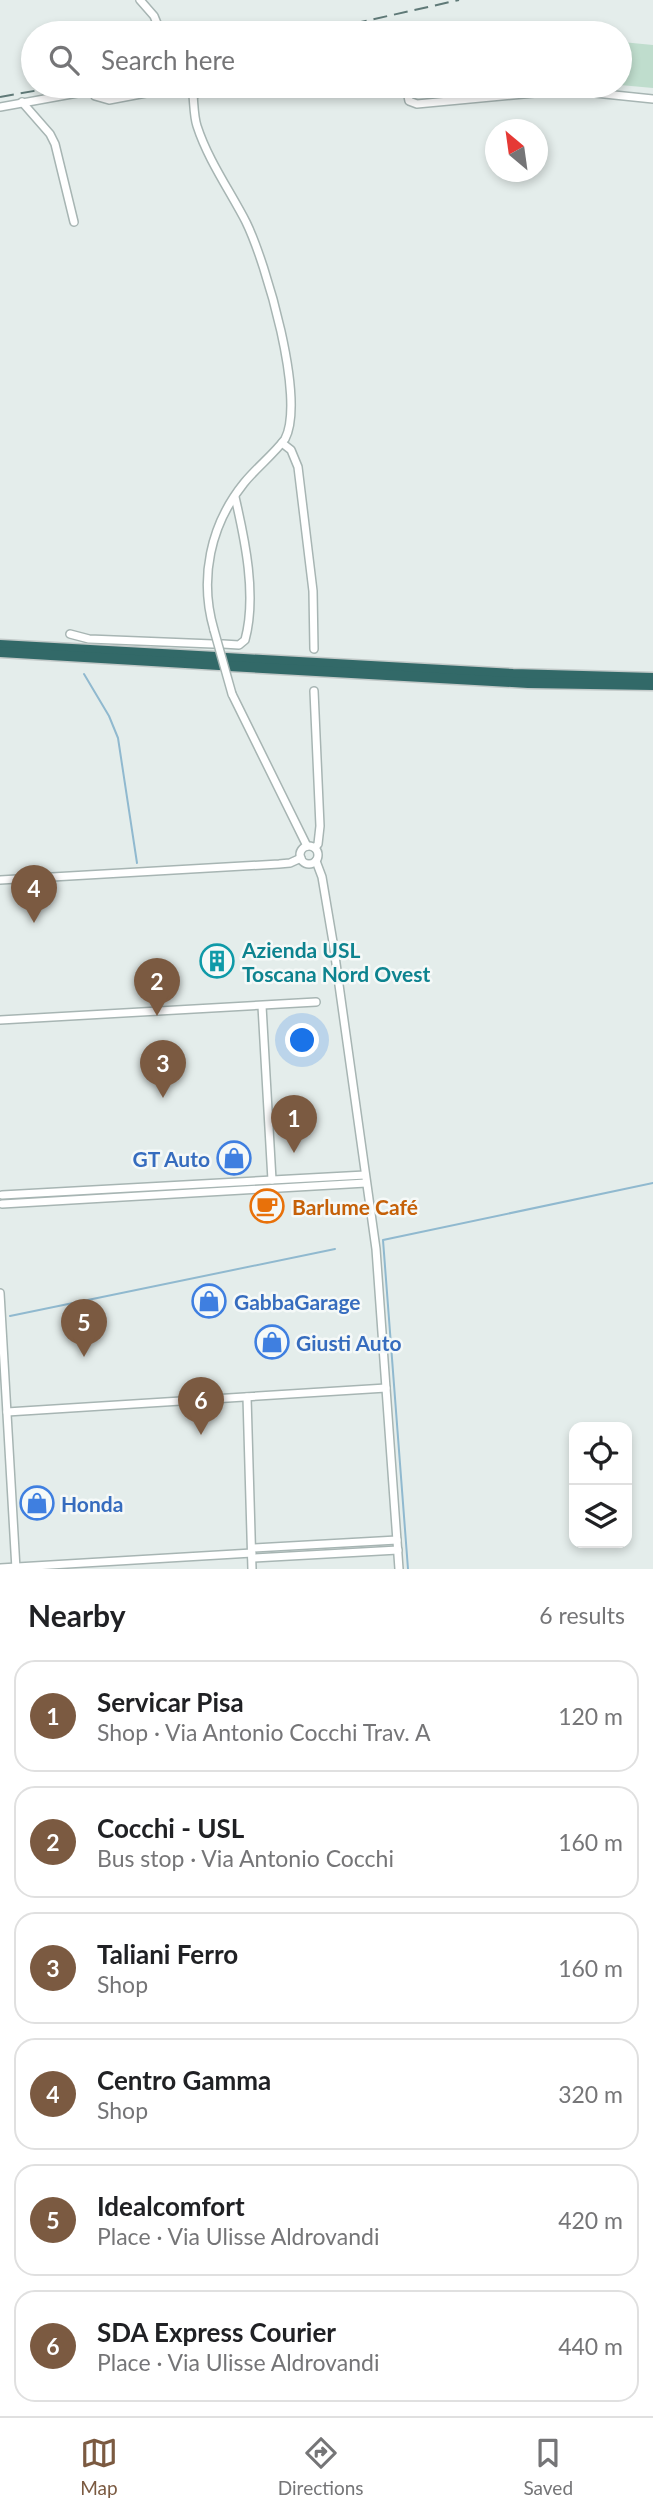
<!DOCTYPE html>
<html lang="en">
<head>
<meta charset="utf-8">
<style>
  body { margin:0; font-family:Lato,sans-serif; background:#f2f2f2; color:#202124 }
  .controls { position:absolute; right:21px; bottom:21px; display:grid; overflow:hidden; border-radius:14px; box-shadow:0 4px 10px #0003 }
  .controls button { width:63px; height:63px; display:grid; place-items:center; padding:0; border:0; border-bottom:2px solid #e0e0e0; background:#fff; color:#202124; font:35px sans-serif }
  .compass { position:absolute; left:485px; top:119px; width:63px; height:63px; border-radius:50%; background:#fff; box-shadow:0 4px 10px #0003; rotate:331deg }
  .you { position:absolute; left:303px; top:1041px; width:24px; height:24px; margin:-18px; border:5px solid #fff; border-radius:50%; background:#1a73e8; box-shadow:0 0 0 10px #1a73e833 }
  .badge { display:grid; place-items:center; width:46px; height:46px; border-radius:50%; background:#7b5a41; color:#fff; font-size:23px; font-weight:700 }
  .pin { position:absolute; translate:-50% -58px; filter:drop-shadow(0 2px 4px #0008) }
  .pin::after { content:''; position:absolute; top:37px; width:24px; height:21px; background:inherit; clip-path:polygon(0 0,100% 0,50% 100%) }
  .list { margin:0; padding:0; list-style:none }
  h2 { display:flex; justify-content:space-between; align-items:center; height:91px; margin:0; padding:0 28px; font-size:30px }
  h2 small { font-size:23px; font-weight:400; color:#757577 }
  .list li { display:grid; grid-template-columns:46px 1fr auto; gap:21px; align-items:center; box-sizing:border-box; height:112px; margin:0 14px 14px; padding:0 14px; border:2px solid #e0e0e0; border-radius:21px }
  .list b { display:block; font-size:26px; white-space:nowrap }
  .list p { margin:0; font-size:23px; white-space:nowrap; color:#757577 }
  .list em { font-size:23px; font-style:normal; color:#757577 }
  .icon { flex:none; width:38px; height:38px; fill:none; stroke:currentColor; stroke-width:2; stroke-linecap:round; stroke-linejoin:round }
  .map { position:relative; flex:none; width:653px; height:1569px; overflow:hidden }
  .search { position:absolute; background:#fff; box-shadow:0 4px 10px #0003; left:21px; right:21px; top:21px; height:77px; display:flex; align-items:center; gap:18px; box-sizing:border-box; padding:0 24px; border-radius:38px; color:#757577; font-size:26px }
  .sheet { height:847px; background:#fff }
  nav { display:flex; justify-content:space-around; align-items:center; box-sizing:border-box; height:98px; border-top:2px solid #e0e0e0; background:#fff; font-size:19px; color:#757577 }
  nav a { display:grid; justify-items:center; gap:4px }
  nav .on { color:#7b5a41 }
  .map>svg:first-child { display:block }
  .green { fill:#bfddcd }
  .lines { fill:none; stroke-linecap:round; stroke-linejoin:round }
  .stream { stroke:#90b9cf; stroke-width:2 }
  .minor-casing { stroke:#a7b5b3; stroke-width:10 }
  .highway-casing { stroke:#c2c9c8; stroke-width:13 }
  .minor { stroke:#fff; stroke-width:7 }
  .highway { stroke:#326968; stroke-width:10 }
  .rail { stroke:#5f7977; stroke-width:2; stroke-dasharray:14 7; stroke-linecap:butt }
  .minor-bridge-casing { stroke:#a7b5b3; stroke-width:10; stroke-linecap:butt }
  .minor-bridge { stroke:#fff; stroke-width:7 }
  .labels { text-anchor:middle; dominant-baseline:central; stroke-width:5; stroke-linejoin:round; paint-order:stroke }
  .culture-label { font-size:21px; font-weight:bold; fill:#0d838f; stroke:#f5f9f8; text-anchor:start }
  .shop-label { font-size:21px; font-weight:bold; fill:#366cbe; stroke:#f5f9f8; text-anchor:start }
  .food-label { font-size:21px; font-weight:bold; fill:#c56008; stroke:#f5f9f8; text-anchor:start }
</style>
</head>
<body>
<div class="map">
<svg width="653" height="1569" viewBox="0 0 653 1569">
  <rect width="100%" height="100%" fill="#e4edeb"/>
  <path class="green" d="M622,42L653,45V88L620,85Z"/>
  <g class="lines">
    <g class="stream">
      <path d="M84,674L109,716L118,738L137,863"/>
      <path d="M10,1316L335,1249"/>
      <path d="M408,1569L383,1240L653,1183"/>
    </g>
    <defs>
      <g id="minor">
        <path d="M140,0L154,16L161,33"/>
        <path d="M387,33L398,31L401,33"/>
        <path d="M184,86C186,93 192,96 199,93L205,86"/>
        <path d="M406,86L409,101L417,104L566,90L653,99"/>
        <path d="M193,95C194,105 194,117 197,126C208,160 230,191 246,222C266,263 306,399 285,439C273,455 257,467 244,483C210,525 199,579 214,630"/>
        <path d="M95,96L109,100L183,86"/>
        <path d="M22,102L50,134L55,144L74,222"/>
        <path d="M0,107L116,86"/>
        <path d="M282,443L291,450L298,467L313,591L314,649"/>
        <path d="M70,634L89,639L213,644"/>
        <path d="M223,644L239,645L245,640C257,596 245,540 235,497"/>
        <path d="M314,691L320,826L318,844L315,848"/>
        <path d="M232,694L307,846"/>
        <circle cx="309" cy="855" r="9"/>
        <path d="M316,861L322,877L333,942L376,1249L399,1569"/>
        <path d="M0,880L279,864L290,863L301,858"/>
        <path d="M262,1006L272,1180"/>
        <path d="M0,1020L316,1002"/>
        <path d="M2,1195L365,1175"/>
        <path d="M2,1204L366,1183"/>
        <path d="M0,1293L16,1569"/>
        <path d="M247,1397L252,1569"/>
        <path d="M7,1412L386,1388"/>
        <path d="M252,1548L397,1540"/>
        <path d="M252,1558L398,1550"/>
        <path d="M0,1568L252,1553"/>
      </g>
      <g id="highway">
        <path d="M0,645L216,657"/>
        <path d="M0,652L219,665"/>
        <path d="M226,658L513,674L653,678"/>
        <path d="M229,666L528,683L653,685"/>
      </g>
    </defs>
    <use href="#minor" class="minor-casing"/>
    <use href="#highway" class="highway-casing"/>
    <use href="#minor" class="minor"/>
    <use href="#highway" class="highway"/>
    <g class="rail">
      <path d="M312,33L459,0"/>
      <path d="M0,97L62,86"/>
    </g>
    <defs>
      <path id="minor-bridge" d="M214,630L232,694"/>
    </defs>
    <use href="#minor-bridge" class="minor-bridge-casing"/>
    <use href="#minor-bridge" class="minor-bridge"/>
  </g>
  <defs>
    <symbol id="building-ring" viewBox="-11 -11 22 22"><circle r="9.5" fill="#f5f9f8" stroke="#0f9aa8" stroke-width="1.5"/><path d="M-4-6H4V6H1V3H-1V6H-4ZM-2.5-4.3h1.7v1.8h-1.7ZM.8-4.3h1.7v1.8H.8ZM-2.5-1h1.7V.8h-1.7ZM.8-1h1.7V.8H.8Z" fill="#0f9aa8"/></symbol>
    <symbol id="shop-ring" viewBox="-11 -11 22 22"><circle r="9.5" fill="#f5f9f8" stroke="#3f7fe0" stroke-width="1.5"/><path d="M-5-2.5h2.3a2.7 3.5 0 0 1 5.4 0H5L5.5 6h-11ZM-1.5-2.5h3a1.5 2.3 0 0 0-3 0Z" fill="#3f7fe0"/></symbol>
    <symbol id="cafe-ring" viewBox="-11 -11 22 22"><circle r="9.5" fill="#f5f9f8" stroke="#e8710a" stroke-width="1.5"/><path d="M-5.5-4.5H6V0H3Q3 3.5 0 3.5H-2.5Q-5.5 3.5-5.5 0ZM3-3.2v2h1.7v-2ZM-6 4.5H4V6H-6Z" fill="#e8710a"/></symbol>
  </defs>
  <g fill-rule="evenodd">
    <use href="#building-ring" x="198" y="942" width="38" height="38"/>
    <use href="#shop-ring" x="215" y="1139" width="38" height="38"/>
    <use href="#cafe-ring" x="248" y="1187" width="38" height="38"/>
    <use href="#shop-ring" x="190" y="1282" width="38" height="38"/>
    <use href="#shop-ring" x="253" y="1323" width="38" height="38"/>
    <use href="#shop-ring" x="18" y="1484" width="38" height="38"/>
  </g>
  <g class="labels">
    <g class="culture-label">
      <text x="242" y="949">Azienda USL<tspan x="242" dy="24">Toscana Nord Ovest</tspan></text>
    </g>
    <g class="shop-label">
      <text x="210" y="1158" text-anchor="end">GT Auto</text>
      <text x="234" y="1301">GabbaGarage</text>
      <text x="296" y="1342">Giusti Auto</text>
      <text x="61" y="1503">Honda</text>
    </g>
    <g class="food-label">
      <text x="292" y="1206">Barlume Café</text>
    </g>
  </g>
</svg>
<div class="controls">
<button><svg class="icon" aria-label="locate" viewBox="0 0 24 24"><circle cx="12" cy="12" r="6"/><path d="M12 2v4M12 18v4M2 12h4M18 12h4"/></svg></button>
<button><svg class="icon" aria-label="layers" viewBox="0 0 24 24"><path d="M12 4l9 5-9 5-9-5zM3 14l9 5 9-5"/></svg></button>
</div>
<svg class="compass" viewBox="-18 -18 36 36"><path d="M0-13l5 13h-10z" fill="#e53935"/><path d="M0 13l5-13h-10z" fill="#757577"/></svg>
<div class="you"></div>
<div class="pin badge" style="left:294px;top:1153px">1</div>
<div class="pin badge" style="left:157px;top:1016px">2</div>
<div class="pin badge" style="left:163px;top:1098px">3</div>
<div class="pin badge" style="left:34px;top:923px">4</div>
<div class="pin badge" style="left:84px;top:1357px">5</div>
<div class="pin badge" style="left:201px;top:1435px">6</div>
<div class="search"><svg class="icon" aria-label="search" viewBox="0 0 24 24"><circle cx="10" cy="10" r="6"/><path d="M15 15l6 6"/></svg>Search here</div>
</div>
<section class="sheet">
<h2>Nearby<small>6 results</small></h2>
<ul class="list">
<li><span class="badge">1</span><div><b>Servicar Pisa</b><p>Shop · Via Antonio Cocchi Trav. A</p></div><em>120 m</em></li>
<li><span class="badge">2</span><div><b>Cocchi - USL</b><p>Bus stop · Via Antonio Cocchi</p></div><em>160 m</em></li>
<li><span class="badge">3</span><div><b>Taliani Ferro</b><p>Shop</p></div><em>160 m</em></li>
<li><span class="badge">4</span><div><b>Centro Gamma</b><p>Shop</p></div><em>320 m</em></li>
<li><span class="badge">5</span><div><b>Idealcomfort</b><p>Place · Via Ulisse Aldrovandi</p></div><em>420 m</em></li>
<li><span class="badge">6</span><div><b>SDA Express Courier</b><p>Place · Via Ulisse Aldrovandi</p></div><em>440 m</em></li>
</ul>
</section>
<nav>
<a class="on"><svg class="icon" aria-label="map" viewBox="0 0 24 24"><path d="M3 6l6-2 6 2 6-2v14l-6 2-6-2-6 2zM9 4v14M15 6v14"/></svg>Map</a>
<a><svg class="icon" aria-label="directions" viewBox="0 0 24 24"><path d="M12 3l9 9-9 9-9-9zM9 14v-3h6M13 9l2 2-2 2"/></svg>Directions</a>
<a><svg class="icon" aria-label="saved" viewBox="0 0 24 24"><path d="M7 4h10v16l-5-4-5 4z"/></svg>Saved</a>
</nav>
</body>
</html>
